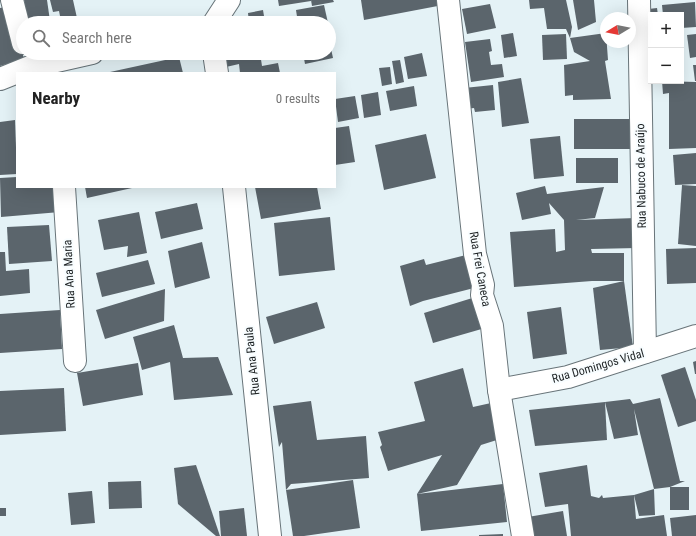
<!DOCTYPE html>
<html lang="en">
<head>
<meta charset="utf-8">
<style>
  body { margin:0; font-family:"Roboto Condensed",sans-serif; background:#f6f6f6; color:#222 }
  .controls { position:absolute; right:12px; top:12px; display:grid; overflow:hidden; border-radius:0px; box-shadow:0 4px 16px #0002 }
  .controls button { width:36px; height:36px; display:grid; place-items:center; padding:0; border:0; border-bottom:1px solid #e0e0e0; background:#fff; color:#222; font:20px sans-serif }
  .compass { position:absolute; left:600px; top:12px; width:36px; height:36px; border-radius:50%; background:#fff; box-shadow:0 4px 16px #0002; rotate:260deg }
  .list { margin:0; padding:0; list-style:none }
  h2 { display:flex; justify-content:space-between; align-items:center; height:52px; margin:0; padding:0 16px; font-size:17px }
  h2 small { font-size:13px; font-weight:400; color:#767676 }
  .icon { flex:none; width:22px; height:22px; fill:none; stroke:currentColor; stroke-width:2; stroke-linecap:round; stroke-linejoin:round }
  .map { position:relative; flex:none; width:696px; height:536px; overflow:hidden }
  .search { position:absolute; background:#fff; box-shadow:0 4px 16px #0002; left:16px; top:16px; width:320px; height:44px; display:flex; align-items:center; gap:10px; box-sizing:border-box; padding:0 14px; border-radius:22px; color:#767676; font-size:15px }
  .panel { position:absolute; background:#fff; box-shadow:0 4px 16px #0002; left:16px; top:72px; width:320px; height:116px; border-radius:0px }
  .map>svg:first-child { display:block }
  .building { fill:#5b656c }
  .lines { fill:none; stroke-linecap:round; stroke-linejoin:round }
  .street-casing { stroke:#687479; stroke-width:24 }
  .street { stroke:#fff; stroke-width:22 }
  .labels { text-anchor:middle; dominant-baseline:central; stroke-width:4; stroke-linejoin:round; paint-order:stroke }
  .street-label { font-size:12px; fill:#1d2224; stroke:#f8fdff }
</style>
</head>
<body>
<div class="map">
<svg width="696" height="536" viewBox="0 0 696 536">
  <rect width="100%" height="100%" fill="#e4f2f6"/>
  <g class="building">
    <path d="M24,0H47L50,21L28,23Z"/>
    <path d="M50,0H73L77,18L61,21L59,11L53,12Z"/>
    <path d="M278,0H311V1L279,6Z"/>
    <path d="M311,0H333L334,2L312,6Z"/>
    <path d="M361,0H442L443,5L364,20Z"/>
    <path d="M529,0H566L572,27L570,38L566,29H547L544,8L530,9Z"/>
    <path d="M573,0H594L596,22L578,30Z"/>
    <path d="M695,2L696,27L681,28V15H663L662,5Z"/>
    <path d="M490,4L496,28L467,34L462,9Z"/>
    <path d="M324,5L328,23H298L296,10Z"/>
    <path d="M9,6L24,59L0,66V8Z"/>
    <path d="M657,8L658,15H651V32L642,33L640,10Z"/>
    <path d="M263,10L265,22L284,18L285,23H249L248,13Z"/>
    <path d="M513,33L517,56L504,58L501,35Z"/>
    <path d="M606,33L608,60L605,61L611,99L573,100V95L565,96L564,65L590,61L574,52L570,38Z"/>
    <path d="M566,34L567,59L543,60L542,35Z"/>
    <path d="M696,34V57L690,58L687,35Z"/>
    <path d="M490,39L492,51L489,52L491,65L502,64L504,77L471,82L465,42Z"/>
    <path d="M330,44L333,58L305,64L303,53H329Z"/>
    <path d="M223,53H250L251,55L260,53L262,66L278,63L280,73H240L239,64L226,67Z"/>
    <path d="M270,53H290L291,57L271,60Z"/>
    <path d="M422,53L427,76L408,79L404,57Z"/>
    <path d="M179,57L183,73H110V72Z"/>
    <path d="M400,60L404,82L396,84L392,61Z"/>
    <path d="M693,65H696V81H695Z"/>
    <path d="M390,67L392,84L382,86L379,68Z"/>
    <path d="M521,78L529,123L502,127L498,82Z"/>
    <path d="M662,81L696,82V148L669,149V93L663,94Z"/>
    <path d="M493,85L495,110L475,112L474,108L466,109L464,88Z"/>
    <path d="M414,86L417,106L390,111L386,91Z"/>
    <path d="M378,92L381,115L364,118L361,95Z"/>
    <path d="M355,96L359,118L338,122L335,99Z"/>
    <rect x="574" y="119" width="62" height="30"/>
    <path d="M15,120L17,174L0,175V122Z"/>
    <path d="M349,126L355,162L335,165V128Z"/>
    <path d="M426,134L436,178L384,190L375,145Z"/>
    <path d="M560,136L564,176L534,179L530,139Z"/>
    <path d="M696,153V184L675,185L673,155Z"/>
    <rect x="576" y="158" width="42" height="25"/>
    <path d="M17,177V187H60V212L1,217L0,178Z"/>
    <path d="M682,185L696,186V246L678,244Z"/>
    <path d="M545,186L547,194L604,187L595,218L576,220L636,218L637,248L591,249L592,253H624V281H592L514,287L510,232L555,229L556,252L565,250L564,220L549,203L551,214L522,220L516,193Z"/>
    <path d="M85,187H132V188L87,198Z"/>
    <path d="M255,187H317L321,209L261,219Z"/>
    <path d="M197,203L203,229L161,239L155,212Z"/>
    <path d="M139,212L147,253L127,257L128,246L104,250L98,220Z"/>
    <path d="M330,217L335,270L279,276L274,223Z"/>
    <path d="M49,225L52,261L9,264L7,227Z"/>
    <path d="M202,242L210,278L175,288L168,251Z"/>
    <path d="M696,248V283L667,284L666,249Z"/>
    <path d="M0,252H5L6,271L29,269L30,293L0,296Z"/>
    <path d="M466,255L474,288L423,301L410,306L400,266L424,259L426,265Z"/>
    <path d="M148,260L155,284L102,297L96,273Z"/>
    <path d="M624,281L633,347L600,350L593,288Z"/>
    <path d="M165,289L164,321L105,339L96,310Z"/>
    <path d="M482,295L492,326L433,343L424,313Z"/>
    <path d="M317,302L325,328L274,344L266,317Z"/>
    <path d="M561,307L567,354L533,359L527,312Z"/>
    <path d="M60,310L62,349L0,353V314Z"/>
    <path d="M174,325L183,358L218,357L233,395L174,400L170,362L142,370L133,337Z"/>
    <path d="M696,361V374H695L693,362Z"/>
    <path d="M138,363L143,395L83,406L77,373Z"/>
    <path d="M685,367L696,400V421L678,427L661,375Z"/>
    <path d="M463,368L473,407L491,403L500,439L481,445L457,485L417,494L503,484L507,522L421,531L417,494L442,455L388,471L380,447L382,445L378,432L425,421L414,382Z"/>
    <path d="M64,388L66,431L0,435V391Z"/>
    <path d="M660,398L680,481H685L670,487L654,489L655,515L639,516L634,495L636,519L664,515L667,536H571L568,504L545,507L539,473L587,465L591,496L599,498L602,495L603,498L634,495L654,489L634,409L638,435L614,439L605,402L630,399L633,404Z"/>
    <path d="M311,401L317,440L366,436L369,478L291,484L286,490L282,442L279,447L273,406Z"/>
    <path d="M605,402L607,440L535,446L529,410Z"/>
    <path d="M196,465L220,536H216L178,504L174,468Z"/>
    <path d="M353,480L360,528L304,536H293L286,490Z"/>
    <path d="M141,481L142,508L109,509L108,482Z"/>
    <rect x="670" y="487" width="19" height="23"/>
    <path d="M92,491L95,523L71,525L68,493Z"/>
    <rect x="0" y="508" width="6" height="8"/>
    <path d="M244,508L247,536H221L219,511Z"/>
    <path d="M563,511L567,536H525L522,518Z"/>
    <path d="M696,515V536H672L670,518Z"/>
    <path d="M503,534V536H479V535Z"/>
  </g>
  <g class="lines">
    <defs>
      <g id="street">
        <path d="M12,0L23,43"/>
        <path d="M448,0L475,254L483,285L482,295L492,326L499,390L523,536"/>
        <path d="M639,0L645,352"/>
        <path d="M214,23L229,0"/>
        <path d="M214,53L217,73"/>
        <path d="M0,79L30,67L92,53"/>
        <path d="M64,187L75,361"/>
        <path d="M234,187L270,536"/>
        <path d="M499,390L568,377L696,336"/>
      </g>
    </defs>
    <use href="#street" class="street-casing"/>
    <use href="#street" class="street"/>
  </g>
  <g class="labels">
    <g class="street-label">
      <text transform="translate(641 176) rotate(-91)">Rua Nabuco de Araújo</text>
      <text transform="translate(480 269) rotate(80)">Rua Frei Caneca</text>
      <text transform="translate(69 274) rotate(-93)">Rua Ana Maria</text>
      <text transform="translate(252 361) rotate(-96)">Rua Ana Paula</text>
      <text transform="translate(598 366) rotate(-16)">Rua Domingos Vidal</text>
    </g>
  </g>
</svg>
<div class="controls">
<button>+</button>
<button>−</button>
</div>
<svg class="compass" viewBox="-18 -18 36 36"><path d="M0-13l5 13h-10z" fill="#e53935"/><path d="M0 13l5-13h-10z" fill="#767676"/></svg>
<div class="search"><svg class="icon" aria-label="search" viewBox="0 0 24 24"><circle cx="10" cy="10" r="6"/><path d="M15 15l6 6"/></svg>Search here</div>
<section class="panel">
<h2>Nearby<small>0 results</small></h2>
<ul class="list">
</ul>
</section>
</div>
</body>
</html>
